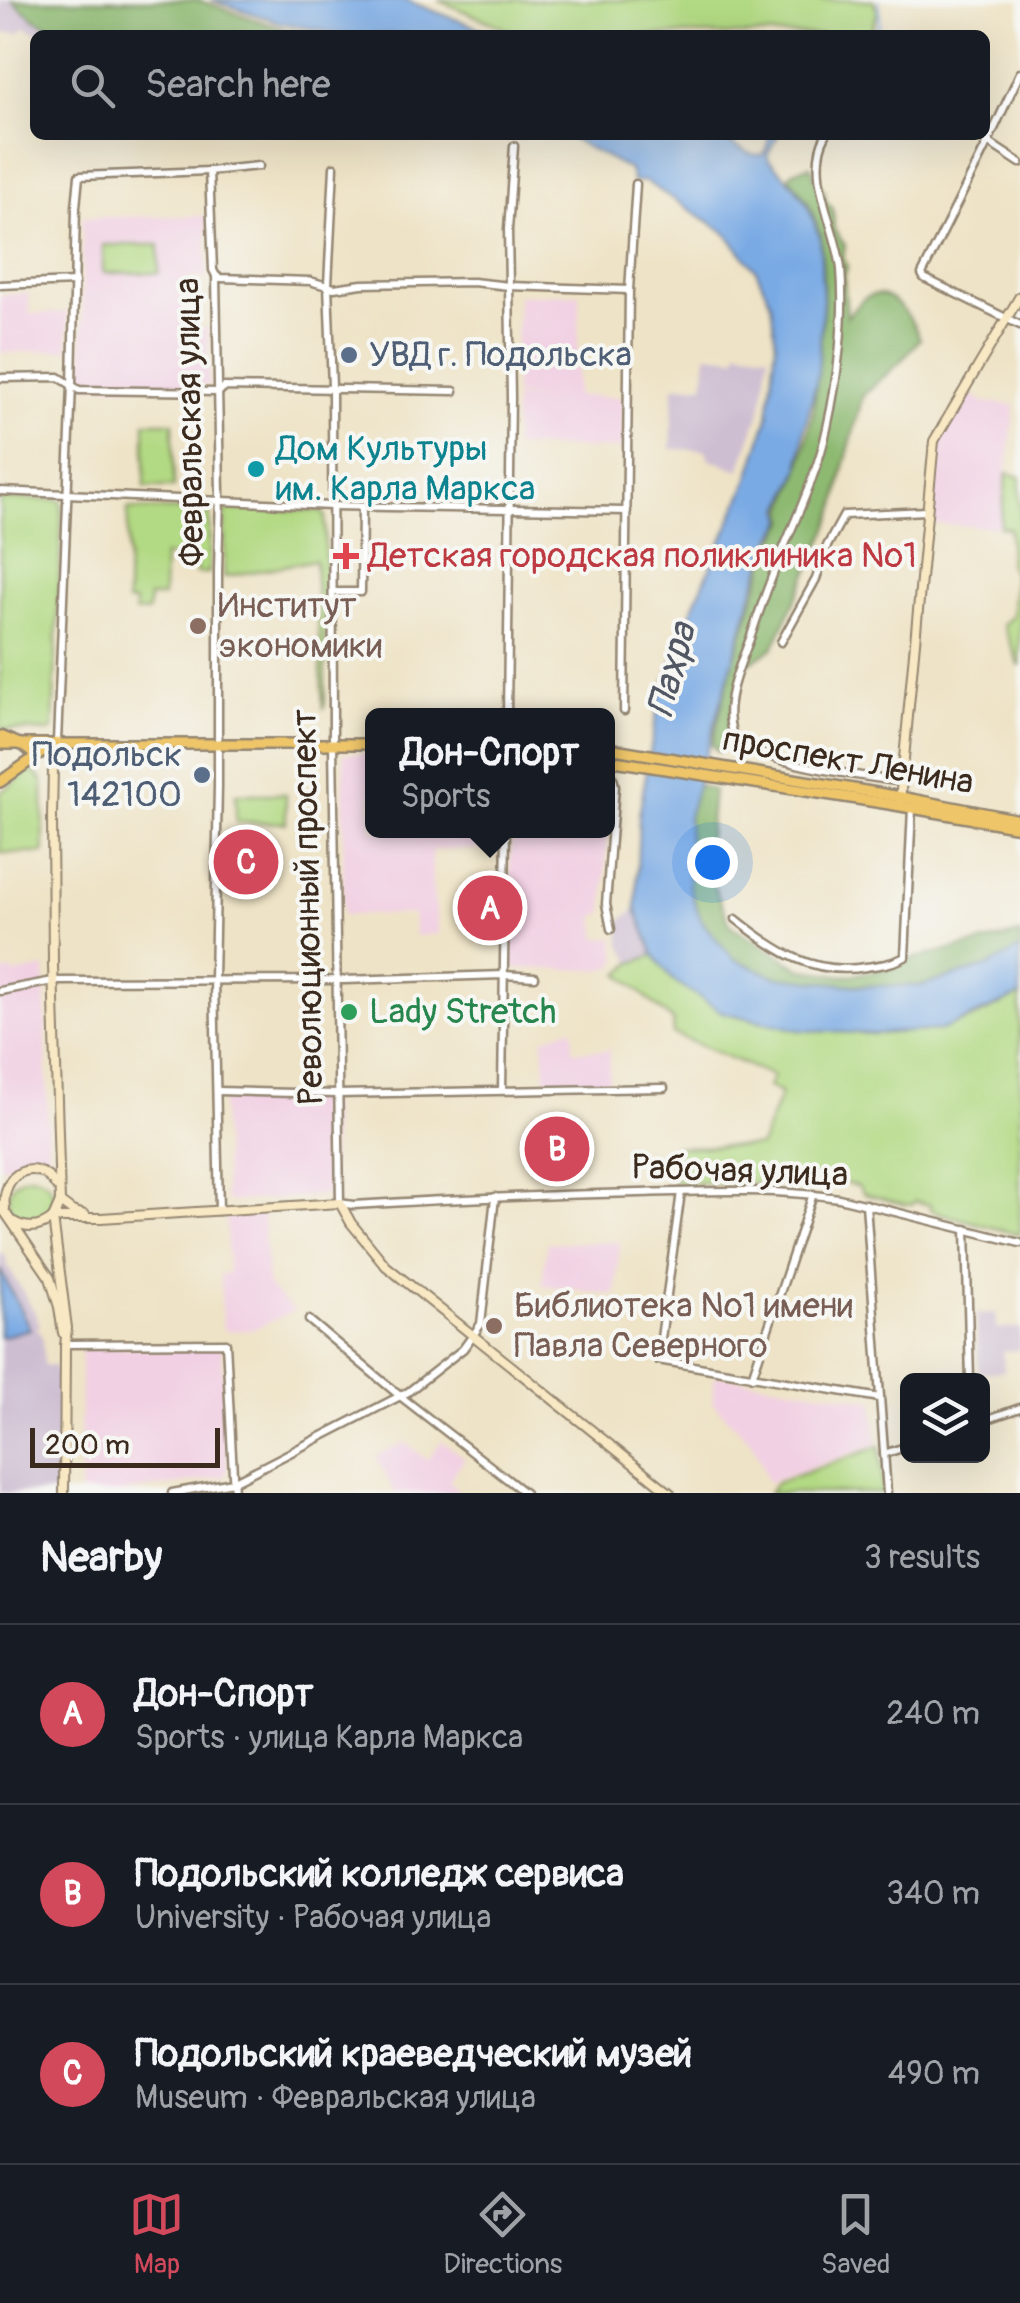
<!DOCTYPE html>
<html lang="en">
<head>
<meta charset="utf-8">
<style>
  body { margin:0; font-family:Pangolin,sans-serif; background:#20242c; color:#f1f3f6 }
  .controls { position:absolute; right:30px; bottom:30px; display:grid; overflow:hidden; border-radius:15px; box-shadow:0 10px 40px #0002 }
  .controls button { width:90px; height:90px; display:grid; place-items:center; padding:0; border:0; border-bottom:2px solid #363941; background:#171b24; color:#f1f3f6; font:50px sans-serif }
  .scale { position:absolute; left:30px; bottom:25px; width:190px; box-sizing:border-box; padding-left:10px; border:5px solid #3b2a1e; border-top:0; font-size:28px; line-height:35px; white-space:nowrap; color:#3b2a1e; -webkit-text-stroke:8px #f6f6f2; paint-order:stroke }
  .you { position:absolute; left:712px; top:862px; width:35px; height:35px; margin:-25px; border:8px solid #fff; border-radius:50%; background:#1a73e8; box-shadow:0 0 0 15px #1a73e833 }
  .badge { display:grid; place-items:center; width:65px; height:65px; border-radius:50%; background:#d1495b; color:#fff; font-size:32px; font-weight:700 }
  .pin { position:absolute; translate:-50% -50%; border:5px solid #fff; box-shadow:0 2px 10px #0006 }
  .popup { position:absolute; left:365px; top:708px; width:250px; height:130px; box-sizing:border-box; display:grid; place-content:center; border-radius:15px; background:#171b24; filter:drop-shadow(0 2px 8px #0005); font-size:32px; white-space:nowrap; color:#9ea1a6 }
  .popup b { font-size:38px; color:#f1f3f6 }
  .popup::after { content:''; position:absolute; left:50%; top:100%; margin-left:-20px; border:20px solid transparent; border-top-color:#171b24 }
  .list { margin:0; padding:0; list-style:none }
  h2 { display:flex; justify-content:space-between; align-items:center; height:130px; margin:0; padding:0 40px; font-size:42px }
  h2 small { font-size:32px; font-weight:400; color:#9ea1a6 }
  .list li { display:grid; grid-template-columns:65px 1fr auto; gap:30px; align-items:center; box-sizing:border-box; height:180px; padding:0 40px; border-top:2px solid #363941 }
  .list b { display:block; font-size:38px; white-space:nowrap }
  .list p { margin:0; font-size:32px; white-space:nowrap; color:#9ea1a6 }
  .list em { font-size:32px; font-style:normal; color:#9ea1a6 }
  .icon { flex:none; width:55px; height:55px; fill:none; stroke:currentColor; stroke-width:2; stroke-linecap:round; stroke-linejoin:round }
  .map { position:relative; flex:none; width:1020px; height:1493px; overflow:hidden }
  .search { position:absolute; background:#171b24; box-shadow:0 10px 40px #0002; left:30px; right:30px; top:30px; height:110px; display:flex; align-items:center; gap:25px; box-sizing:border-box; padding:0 35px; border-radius:15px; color:#9ea1a6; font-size:38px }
  .sheet { height:670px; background:#171b24 }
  nav { display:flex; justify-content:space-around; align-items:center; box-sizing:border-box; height:140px; border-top:2px solid #363941; background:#171b24; font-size:28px; color:#9ea1a6 }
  nav a { display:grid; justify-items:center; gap:5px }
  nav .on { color:#d1495b }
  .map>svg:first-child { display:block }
  .built { fill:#f1d0e3 }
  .industrial { fill:#cebed1 }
  .green { fill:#b2d983; stroke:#768250; stroke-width:2.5 }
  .forest { fill:#8db971; stroke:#647248; stroke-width:2.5 }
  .water { fill:#7aaae4; stroke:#5a6a81; stroke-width:2.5 }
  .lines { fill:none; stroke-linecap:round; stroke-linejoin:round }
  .stream { stroke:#7aaae4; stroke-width:2.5 }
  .street-casing { stroke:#948672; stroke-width:11 }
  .secondary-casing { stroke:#948672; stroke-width:12 }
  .primary-casing { stroke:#948672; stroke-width:14 }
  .street { stroke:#fff; stroke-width:6 }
  .secondary { stroke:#f8e8c3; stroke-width:8 }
  .primary { stroke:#eec569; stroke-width:9 }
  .service-dot { fill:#5c6f8a; stroke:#f6f6f2; stroke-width:4 }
  .culture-dot { fill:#0f9aa8; stroke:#f6f6f2; stroke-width:4 }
  .health-dot { fill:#e0444e; stroke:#f6f6f2; stroke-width:4 }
  .education-dot { fill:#8d6e63; stroke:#f6f6f2; stroke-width:4 }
  .leisure-dot { fill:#2e9e5b; stroke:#f6f6f2; stroke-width:4 }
  .labels { text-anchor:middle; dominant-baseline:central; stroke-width:8; stroke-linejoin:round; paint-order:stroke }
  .service-label { font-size:35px; fill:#4e5e75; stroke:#f6f6f2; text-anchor:start }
  .street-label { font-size:35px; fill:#3b2a1e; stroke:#f6f6f2 }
  .culture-label { font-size:35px; fill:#0d838f; stroke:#f6f6f2; text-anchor:start }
  .health-label { font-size:35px; fill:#be3a42; stroke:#f6f6f2; text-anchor:start }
  .education-label { font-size:35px; fill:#785e54; stroke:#f6f6f2; text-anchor:start }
  .leisure-label { font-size:35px; fill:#27864d; stroke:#f6f6f2; text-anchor:start }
  .water-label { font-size:38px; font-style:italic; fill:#515763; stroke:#f6f6f2 }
</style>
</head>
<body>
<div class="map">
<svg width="1020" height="1493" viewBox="0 0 1020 1493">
  <rect width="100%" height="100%" fill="#f6f6f2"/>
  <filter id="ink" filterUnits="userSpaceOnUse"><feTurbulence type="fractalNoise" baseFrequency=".01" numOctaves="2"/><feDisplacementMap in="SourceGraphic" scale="20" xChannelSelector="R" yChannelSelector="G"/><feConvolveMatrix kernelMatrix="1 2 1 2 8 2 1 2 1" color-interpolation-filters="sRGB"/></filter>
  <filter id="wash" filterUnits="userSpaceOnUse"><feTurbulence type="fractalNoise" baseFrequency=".0048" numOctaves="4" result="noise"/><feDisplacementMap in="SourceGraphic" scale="40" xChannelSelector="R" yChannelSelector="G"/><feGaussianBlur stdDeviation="2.25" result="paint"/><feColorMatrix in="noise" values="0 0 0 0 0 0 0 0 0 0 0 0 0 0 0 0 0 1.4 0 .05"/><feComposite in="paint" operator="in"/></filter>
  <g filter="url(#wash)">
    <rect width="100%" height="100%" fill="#eee3c6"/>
    <g class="built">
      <path d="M207,216V278L186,279L187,328H208L209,385L83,386L82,217Z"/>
      <path d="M28,293L30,314L68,312V350L0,353V295Z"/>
      <path d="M580,294L576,396L623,397V449L514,447V398L545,397L514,396L518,295Z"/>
      <path d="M969,393L983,402L1015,405L1000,527L932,524L941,437Z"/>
      <path d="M344,753L372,754V830L501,831V849L432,850V885L439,934L415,936L413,914L343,915Z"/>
      <path d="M511,831H607L604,913L598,914L595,918L598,939L614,938L618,958L613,967L598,970L508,968Z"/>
      <path d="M45,968L48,1154L44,1159L26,1160L6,1167L0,1166V974L12,971L14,974Z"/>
      <path d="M573,1027V1051L610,1050L609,1082L546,1084L543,1039Z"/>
      <path d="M227,1096L248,1097V1101H260L261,1097L327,1099L331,1104L332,1189L330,1192L325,1195L228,1202L225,1197L222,1101Z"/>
      <path d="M263,1215L268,1286L294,1311L251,1330L223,1331L220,1274L228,1273L226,1217Z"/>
      <path d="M620,1242L615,1295L542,1285L547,1243Z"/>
      <path d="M221,1347L228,1471L224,1477L120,1493H80L81,1348Z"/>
      <path d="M715,1375L873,1400L877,1444L768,1483L753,1444L712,1402Z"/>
      <path d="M442,1441L465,1458L449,1480L460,1493H395L376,1456L405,1442L427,1460Z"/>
    </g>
    <g class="industrial">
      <path d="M0,0H12L33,18L49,26L88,35H42L25,27L19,33H0Z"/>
      <path d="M738,350L769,354L762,406L740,470L709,459L706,450L671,449L674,386L704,385L707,354L737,357Z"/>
      <path d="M636,909L654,955L632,963L621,944L620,921Z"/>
      <path d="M0,1252L7,1258L5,1261L36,1315L40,1325L37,1328L43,1339L44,1365L55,1366L58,1378L57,1493H0Z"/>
      <path d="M995,1313L997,1329L1020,1328V1350L1003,1351L1004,1371L979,1373L976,1314Z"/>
    </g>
    <g class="green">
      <path d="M438,0H873L878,12L870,35H521Z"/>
      <rect x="103" y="245" width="56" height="28"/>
      <path d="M145,422H173L174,487H145Z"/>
      <path d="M1007,473L1020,477V667L1003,625L1012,616L1014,573L1009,563L1010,528L1000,527Z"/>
      <path d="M0,499L60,500L62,504L53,728L49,732L0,729Z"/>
      <path d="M128,509L206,511L210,515L209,573H196V557L164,556L163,597H149L148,612H135V602H127Z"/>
      <path d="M230,509L321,511L325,516V703L323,709L315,560L224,577L225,513Z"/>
      <path d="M30,770L37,774L43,782L44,853H0V793Z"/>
      <path d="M236,794H286V823L236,822Z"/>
      <path d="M654,955L673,980L722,1012L799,1030L874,1034L941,1030L980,1015L1020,995V1235L936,1212L930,1209V1205L915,1201L913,1204L906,1205L864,1194L858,1186L813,1176L805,1183H675L674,1147L760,1146L781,1093L768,1087L773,1076L673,1034V1021L620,974L632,963Z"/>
      <circle cx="31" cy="1199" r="23"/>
      <path d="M880,1446L883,1493H769L776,1483Z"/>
    </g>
    <g class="forest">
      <path d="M12,0H198L283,29L318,35H88L49,26L33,18Z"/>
      <path d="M810,166L813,171L815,180L824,190L826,202L833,209L834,230L845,245L843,258L847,266L844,278L847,317C852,312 859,302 865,298C890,283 913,321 920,339L899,363L863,395L843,471L836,507L827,531L773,648L743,667L725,747L719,752L712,745L731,669L769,551L786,521L785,509L800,469L814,408L824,300L821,236L808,202L789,176L795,170Z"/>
      <path d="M697,785L713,790L706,868L731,926L802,969L844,976L891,968L908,960L1020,934V949L987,967L920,986H859L776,977L734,959L702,923L689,888L688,817Z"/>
    </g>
    <g class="water">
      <path d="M211,0H405L497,35H344L282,23Z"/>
      <path d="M564,135H714L751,154L763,155L767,149L769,135H778L768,154V159L793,184L807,204L820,237L823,299L818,375L804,432L799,469L782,509L784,521L770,542L755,585L688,817L689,887L702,922L734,959L776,977L859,986H920L987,967L1020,949V995L1013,999L941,1030L874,1034L799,1030L722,1012L673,980L654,955L636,909L639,815L659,701L688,619L748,481L768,417L776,344L771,303L756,270L725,232L645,181L633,182L630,170Z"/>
      <path d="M0,1269L30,1329L0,1337Z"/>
    </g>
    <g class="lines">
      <path class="stream" d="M875,35L880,23L879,0"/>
    </g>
  </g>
  <g filter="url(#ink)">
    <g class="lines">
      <defs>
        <g id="street">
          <path d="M1020,73L988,142L922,274L924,278L1020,325"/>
          <path d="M826,135C804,173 837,229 841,269C845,318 838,379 827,428C818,472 797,515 780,557C769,583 760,609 751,636C741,663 722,702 732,732C742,763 871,777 903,782"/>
          <path d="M988,142L1020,163"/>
          <path d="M334,167L328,285L332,387L333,743L340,1203L353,1205C448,1199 543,1195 639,1193C705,1191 774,1188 839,1198L1020,1243"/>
          <path d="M209,171L213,270L216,276L220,493L218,571V786L214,980L219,1211"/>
          <path d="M216,276L220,278L310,281L334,288L362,284L473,282L509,286L629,290"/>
          <path d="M0,285L75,282"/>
          <path d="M0,378L59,377L79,390L219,392L224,387L454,391"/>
          <path d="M0,491L331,506L627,511"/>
          <path d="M333,592H361L362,507"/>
          <path d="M781,642L816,579L827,546L844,515L926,511"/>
          <path d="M624,711L629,290L636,184"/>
          <path d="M507,716L511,397L508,230L514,146"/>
          <path d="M57,742L72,385L76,207L79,176L209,171L259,166"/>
          <path d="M608,775L613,778L615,786L606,904L611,929"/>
          <path d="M736,919C776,951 813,976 866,967C880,965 892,964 905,957L912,808"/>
          <path d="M0,991L53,981L344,980L504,975L535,977"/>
          <path d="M502,1090L506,830"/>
          <path d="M218,1091L337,1094L664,1088"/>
          <path d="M681,1192L658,1360L880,1398"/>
          <path d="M866,1204L887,1493"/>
          <path d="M966,1229L970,1380"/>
          <path d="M309,1320L400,1396L525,1493"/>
          <path d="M65,1344L226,1343L234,1493"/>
          <path d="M752,1377L813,1194"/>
          <path d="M982,1421L1020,1408"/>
          <path d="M884,1454L908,1446"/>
          <path d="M172,1493L233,1482L408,1392L463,1349L481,1324L495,1197"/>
        </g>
        <g id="secondary">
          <path d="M57,742L53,768L52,816L53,965L60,1202L53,1218L67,1328L65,1346L64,1493"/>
          <path d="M900,801L934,441L1020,296"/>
          <path d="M60,1202L72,1211L85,1215"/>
          <path d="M0,1205L50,1278L59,1307L63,1333"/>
          <path d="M5,1208C0,1173 36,1155 56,1186"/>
          <path d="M53,1218H101L340,1203L351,1223L386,1266L670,1493"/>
          <path d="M14,1222C28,1230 41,1228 53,1218"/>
        </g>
        <g id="primary">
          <path d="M0,736L24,746L36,756"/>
          <path d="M0,744H372"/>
          <path d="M608,748L901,797L1020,820"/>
          <path d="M608,760L889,804L1020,827"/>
          <path d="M0,782L54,744"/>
        </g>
      </defs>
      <use href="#street" class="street-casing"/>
      <use href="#secondary" class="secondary-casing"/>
      <use href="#primary" class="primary-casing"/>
      <use href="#street" class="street"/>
      <use href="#secondary" class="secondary"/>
      <use href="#primary" class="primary"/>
    </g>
  </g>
  <g class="service-dot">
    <circle cx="349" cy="355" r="10"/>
    <circle cx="202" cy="775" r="10"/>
  </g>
  <circle class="culture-dot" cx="256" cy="469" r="10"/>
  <path class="health-dot" d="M341 541h10v10h10v10h-10v10h-10v-10h-10v-10h10z"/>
  <g class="education-dot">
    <circle cx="198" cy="626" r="10"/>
    <circle cx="494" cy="1326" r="10"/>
  </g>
  <circle class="leisure-dot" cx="349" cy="1012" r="10"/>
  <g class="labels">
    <g class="service-label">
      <text x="369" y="355">УВД г. Подольска</text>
      <text x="182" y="755" text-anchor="end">Подольск<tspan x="182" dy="40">142100</tspan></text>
    </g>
    <g class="street-label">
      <text transform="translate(190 422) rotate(-91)">Февральская улица</text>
      <text transform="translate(848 761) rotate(10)">проспект Ленина</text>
      <text transform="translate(308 907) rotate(-91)">Революционный проспект</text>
      <text transform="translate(740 1171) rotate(2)">Рабочая улица</text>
    </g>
    <g class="culture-label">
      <text x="276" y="449">Дом Культуры<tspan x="276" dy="40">им. Карла Маркса</tspan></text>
    </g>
    <g class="health-label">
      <text x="368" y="556">Детская городская поликлиника №1</text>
    </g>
    <g class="education-label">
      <text x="218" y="606">Институт<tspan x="218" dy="40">экономики</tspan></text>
      <text x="514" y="1306">Библиотека №1 имени<tspan x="514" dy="40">Павла Северного</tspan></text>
    </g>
    <g class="leisure-label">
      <text x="369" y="1012">Lady Stretch</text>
    </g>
    <g class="water-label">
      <text transform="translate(672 670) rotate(-75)">Пахра</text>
    </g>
  </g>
</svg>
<div class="controls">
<button><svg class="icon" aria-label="layers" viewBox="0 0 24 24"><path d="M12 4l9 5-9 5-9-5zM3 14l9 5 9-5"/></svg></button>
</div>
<div class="scale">200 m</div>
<div class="you"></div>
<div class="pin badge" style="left:490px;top:908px">A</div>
<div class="popup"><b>Дон-Спорт</b>Sports</div>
<div class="pin badge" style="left:557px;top:1149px">B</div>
<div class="pin badge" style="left:246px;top:862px">C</div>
<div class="search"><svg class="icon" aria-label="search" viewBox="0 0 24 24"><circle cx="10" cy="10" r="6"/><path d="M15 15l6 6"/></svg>Search here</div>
</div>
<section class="sheet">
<h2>Nearby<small>3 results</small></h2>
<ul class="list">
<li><span class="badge">A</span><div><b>Дон-Спорт</b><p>Sports · улица Карла Маркса</p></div><em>240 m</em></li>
<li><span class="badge">B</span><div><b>Подольский колледж сервиса</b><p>University · Рабочая улица</p></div><em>340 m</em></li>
<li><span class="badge">C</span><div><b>Подольский краеведческий музей</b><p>Museum · Февральская улица</p></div><em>490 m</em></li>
</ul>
</section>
<nav>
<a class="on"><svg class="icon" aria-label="map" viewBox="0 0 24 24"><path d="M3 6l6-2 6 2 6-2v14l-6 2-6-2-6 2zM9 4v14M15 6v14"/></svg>Map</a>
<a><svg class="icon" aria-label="directions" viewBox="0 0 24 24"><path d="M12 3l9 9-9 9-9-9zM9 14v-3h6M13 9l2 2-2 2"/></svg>Directions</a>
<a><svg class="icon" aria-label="saved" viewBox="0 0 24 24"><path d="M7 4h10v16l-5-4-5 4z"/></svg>Saved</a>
</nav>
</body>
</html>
